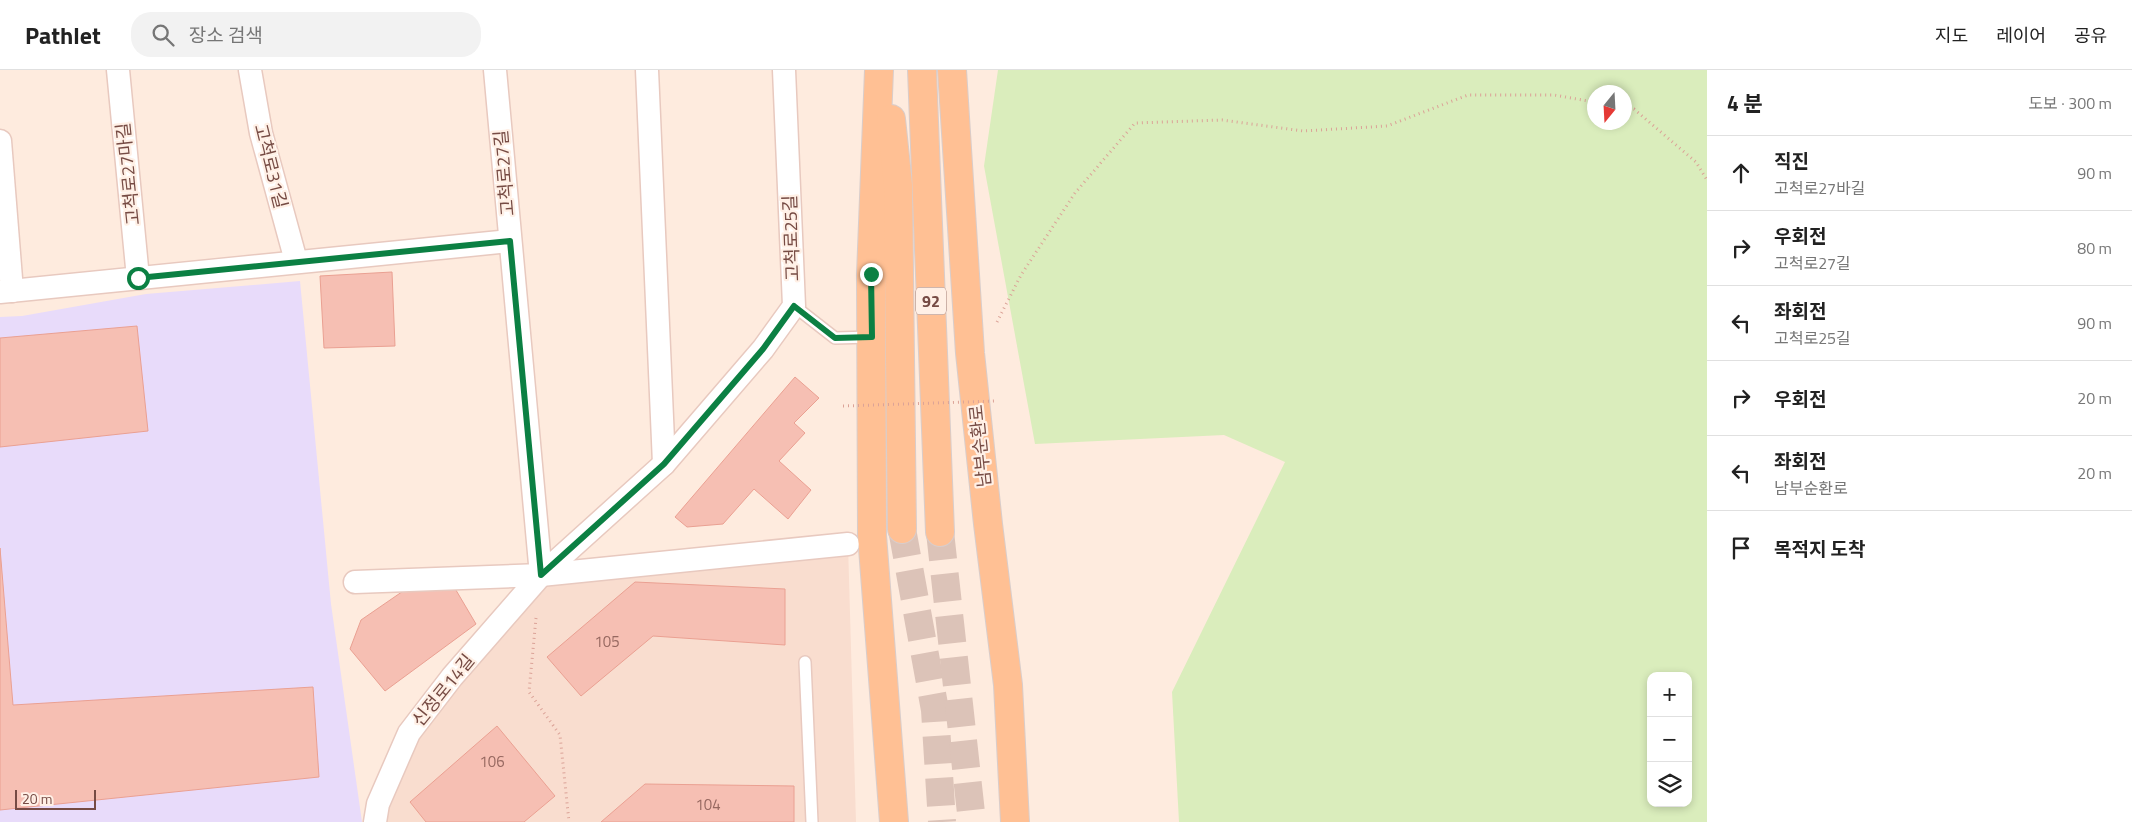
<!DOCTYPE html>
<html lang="ko">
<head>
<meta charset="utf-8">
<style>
  body { margin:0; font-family:"Titillium Web","Noto Sans KR",sans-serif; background:#f2f2f2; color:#222 }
  .controls { position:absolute; right:15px; bottom:15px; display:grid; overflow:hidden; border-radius:10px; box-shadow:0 2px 8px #0003 }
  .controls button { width:45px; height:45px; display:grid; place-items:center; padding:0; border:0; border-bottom:1px solid #e0e0e0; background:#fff; color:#222; font:25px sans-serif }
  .compass { position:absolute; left:1587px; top:15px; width:45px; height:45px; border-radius:50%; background:#fff; box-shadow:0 2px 8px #0003; rotate:198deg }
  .scale { position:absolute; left:15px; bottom:12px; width:81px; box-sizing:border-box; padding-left:5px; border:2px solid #764b44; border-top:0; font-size:14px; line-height:18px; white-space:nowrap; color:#764b44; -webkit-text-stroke:4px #fff0e6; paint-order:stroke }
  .stop { position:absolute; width:15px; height:15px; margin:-11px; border:4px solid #0b8043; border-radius:50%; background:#fff }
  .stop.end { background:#0b8043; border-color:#fff; box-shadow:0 1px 5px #0008 }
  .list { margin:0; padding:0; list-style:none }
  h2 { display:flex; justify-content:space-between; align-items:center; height:65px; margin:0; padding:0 20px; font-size:21px }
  h2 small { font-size:16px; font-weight:400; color:#767676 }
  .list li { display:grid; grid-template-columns:32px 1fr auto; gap:15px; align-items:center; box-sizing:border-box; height:75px; padding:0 20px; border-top:1px solid #e0e0e0 }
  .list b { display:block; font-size:19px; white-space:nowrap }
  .list p { margin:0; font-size:16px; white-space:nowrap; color:#767676 }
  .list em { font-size:16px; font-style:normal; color:#767676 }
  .icon { flex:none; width:28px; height:28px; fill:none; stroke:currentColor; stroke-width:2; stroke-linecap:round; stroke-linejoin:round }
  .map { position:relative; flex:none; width:1707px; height:752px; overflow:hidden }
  header { display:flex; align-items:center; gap:30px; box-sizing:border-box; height:70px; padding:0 25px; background:#fff; border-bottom:1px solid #e0e0e0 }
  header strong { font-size:24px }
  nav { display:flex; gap:28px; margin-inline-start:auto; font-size:18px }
  .search { width:350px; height:45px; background:#f2f2f2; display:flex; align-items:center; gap:12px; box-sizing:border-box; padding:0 18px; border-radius:20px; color:#767676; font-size:19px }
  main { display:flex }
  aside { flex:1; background:#fff }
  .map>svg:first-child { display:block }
  .residential { fill:#f9ddcf }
  .education { fill:#e8dbfa }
  .green { fill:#daedbc; fill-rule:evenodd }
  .building { fill:#f6bfb3; stroke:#eaa092 }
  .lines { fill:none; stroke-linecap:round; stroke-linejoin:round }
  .primary-tunnel { stroke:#dcc3b8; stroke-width:28; stroke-dasharray:28 14; stroke-linecap:butt }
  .service-casing { stroke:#e8c9bf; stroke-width:14 }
  .minor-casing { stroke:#e8c9bf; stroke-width:25 }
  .primary-casing { stroke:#d9cdcb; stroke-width:30 }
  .path { stroke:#dba297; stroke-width:3; stroke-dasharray:1 4; stroke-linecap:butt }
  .service { stroke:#fff; stroke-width:11 }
  .minor { stroke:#fff; stroke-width:22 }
  .primary { stroke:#ffc094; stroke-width:28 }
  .path-bridge { stroke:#dba297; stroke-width:3; stroke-dasharray:1 4; stroke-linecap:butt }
  .route { stroke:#0b8043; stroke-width:6 }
  .labels { text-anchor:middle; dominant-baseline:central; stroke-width:4.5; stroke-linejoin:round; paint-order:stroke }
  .number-label { font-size:15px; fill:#966860 }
  .shield { fill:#fff0e6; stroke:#9f7c75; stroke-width:1 }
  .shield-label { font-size:16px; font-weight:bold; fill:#764b44 }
  .street-label { font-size:18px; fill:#764b44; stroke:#fff0e6 }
</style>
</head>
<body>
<header>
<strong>Pathlet</strong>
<div class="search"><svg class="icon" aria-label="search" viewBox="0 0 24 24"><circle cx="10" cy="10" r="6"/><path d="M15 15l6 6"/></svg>장소 검색</div>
<nav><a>지도</a><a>레이어</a><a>공유</a></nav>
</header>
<main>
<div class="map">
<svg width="1707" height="752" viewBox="0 0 1707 752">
  <rect width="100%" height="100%" fill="#feebde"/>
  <path class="residential" d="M848,474L856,752H375L409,663L541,505Z"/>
  <path class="education" d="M300,211L331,534L362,752H0V247L22,246L146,224Z"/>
  <path class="green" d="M998,0H1707V752H1179L1172,622L1285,392L1224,365L1035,374L984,96ZM1594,22H1624V52H1594ZM1651,606H1688V733H1651Z"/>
  <g class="building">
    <path d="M392,202L395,276L324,278L320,206Z"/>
    <path d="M137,256L148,361L0,377V268Z"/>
    <path d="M795,307L819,328L794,353L805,363L779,391L811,420L788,449L754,419L723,454L687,457L675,447Z"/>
    <path d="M0,478L13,635L313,617L319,707L0,740Z"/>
    <path d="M450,510L476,554L385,621L350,579L361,550L409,517Z"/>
    <path d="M635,512L785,519V575L653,566L581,626L547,587Z"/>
    <path d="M497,656L555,726L524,752H426L410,732Z"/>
    <path d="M645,714L794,716V752H601Z"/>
  </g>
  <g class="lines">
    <g class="primary-tunnel">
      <path d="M902,459L935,640L942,752"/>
      <path d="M940,462L972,752"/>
    </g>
    <defs>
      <g id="service">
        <path d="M794,236L835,268L871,267"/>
        <path d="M805,592L812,752"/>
      </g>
      <g id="minor">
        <path d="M118,0L138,208"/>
        <path d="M250,0L261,63L296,191"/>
        <path d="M495,0L541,505"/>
        <path d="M647,0L664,394"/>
        <path d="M0,71L12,221"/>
        <path d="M0,222L510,171"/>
        <path d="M355,512L541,505L848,474"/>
        <path d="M375,752L378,734L409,663L452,607L541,505L664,394L763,279L794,236L784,0"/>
      </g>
      <g id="primary">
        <path d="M879,0L871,204L872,465L894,752"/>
        <path d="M922,0L940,462"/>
        <path d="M952,0L970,283L988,454L1008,615L1015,752"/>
        <path d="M891,49L898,115L902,459"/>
      </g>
    </defs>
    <use href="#service" class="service-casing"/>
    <use href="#minor" class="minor-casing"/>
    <use href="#primary" class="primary-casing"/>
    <g class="path">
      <path d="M1624,37L1634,39L1696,92L1707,110"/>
      <path d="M997,252L1021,205L1075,123L1135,53L1222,50L1303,61L1387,56L1468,25H1554L1594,32"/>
      <path d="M536,548L529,622L560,665L569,752"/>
    </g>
    <use href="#service" class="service"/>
    <use href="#minor" class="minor"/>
    <use href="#primary" class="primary"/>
    <path class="path-bridge" d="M843,336L996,331"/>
  </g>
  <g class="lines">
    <path class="route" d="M138,208L510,171L541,505L664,394L763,279L794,236L835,268L872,267L871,204"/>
  </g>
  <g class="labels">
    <g class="number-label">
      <text x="607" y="571">105</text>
      <text x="492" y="691">106</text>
      <text x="708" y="734">104</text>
    </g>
    <rect class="shield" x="916" y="217.5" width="30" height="27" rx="4"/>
    <g class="shield-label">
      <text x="931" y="231">92</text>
    </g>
    <g class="street-label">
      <text transform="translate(271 96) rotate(76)">고척로31길</text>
      <text transform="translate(504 103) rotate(-95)">고척로27길</text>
      <text transform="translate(128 104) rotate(-96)">고척로27마길</text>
      <text transform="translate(791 168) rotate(-92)">고척로25길</text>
      <text transform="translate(980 376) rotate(-96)">남부순환로</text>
      <text transform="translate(443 620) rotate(-51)">신정로14길</text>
    </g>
  </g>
</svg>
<div class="controls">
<button>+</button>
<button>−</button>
<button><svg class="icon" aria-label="layers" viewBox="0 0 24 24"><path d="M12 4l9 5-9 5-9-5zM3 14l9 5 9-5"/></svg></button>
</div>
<svg class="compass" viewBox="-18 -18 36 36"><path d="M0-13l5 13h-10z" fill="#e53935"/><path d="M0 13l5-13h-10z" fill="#767676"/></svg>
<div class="scale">20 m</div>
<div class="stop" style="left:138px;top:208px"></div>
<div class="stop end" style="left:871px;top:204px"></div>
</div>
<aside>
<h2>4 분<small>도보 · 300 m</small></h2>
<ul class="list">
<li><svg class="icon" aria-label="ahead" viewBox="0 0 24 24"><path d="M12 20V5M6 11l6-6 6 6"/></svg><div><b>직진</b><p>고척로27바길</p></div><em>90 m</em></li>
<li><svg class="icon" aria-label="right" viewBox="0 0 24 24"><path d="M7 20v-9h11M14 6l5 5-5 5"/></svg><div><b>우회전</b><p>고척로27길</p></div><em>80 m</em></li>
<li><svg class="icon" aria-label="left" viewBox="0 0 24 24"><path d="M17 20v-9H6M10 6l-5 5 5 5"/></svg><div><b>좌회전</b><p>고척로25길</p></div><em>90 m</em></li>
<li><svg class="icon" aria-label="right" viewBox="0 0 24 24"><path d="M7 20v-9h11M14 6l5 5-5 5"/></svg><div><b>우회전</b></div><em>20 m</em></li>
<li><svg class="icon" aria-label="left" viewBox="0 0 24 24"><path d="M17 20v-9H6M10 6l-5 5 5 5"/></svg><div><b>좌회전</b><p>남부순환로</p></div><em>20 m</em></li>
<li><svg class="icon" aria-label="arrive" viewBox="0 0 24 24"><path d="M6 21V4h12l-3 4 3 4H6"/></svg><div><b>목적지 도착</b></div></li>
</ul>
</aside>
</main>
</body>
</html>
